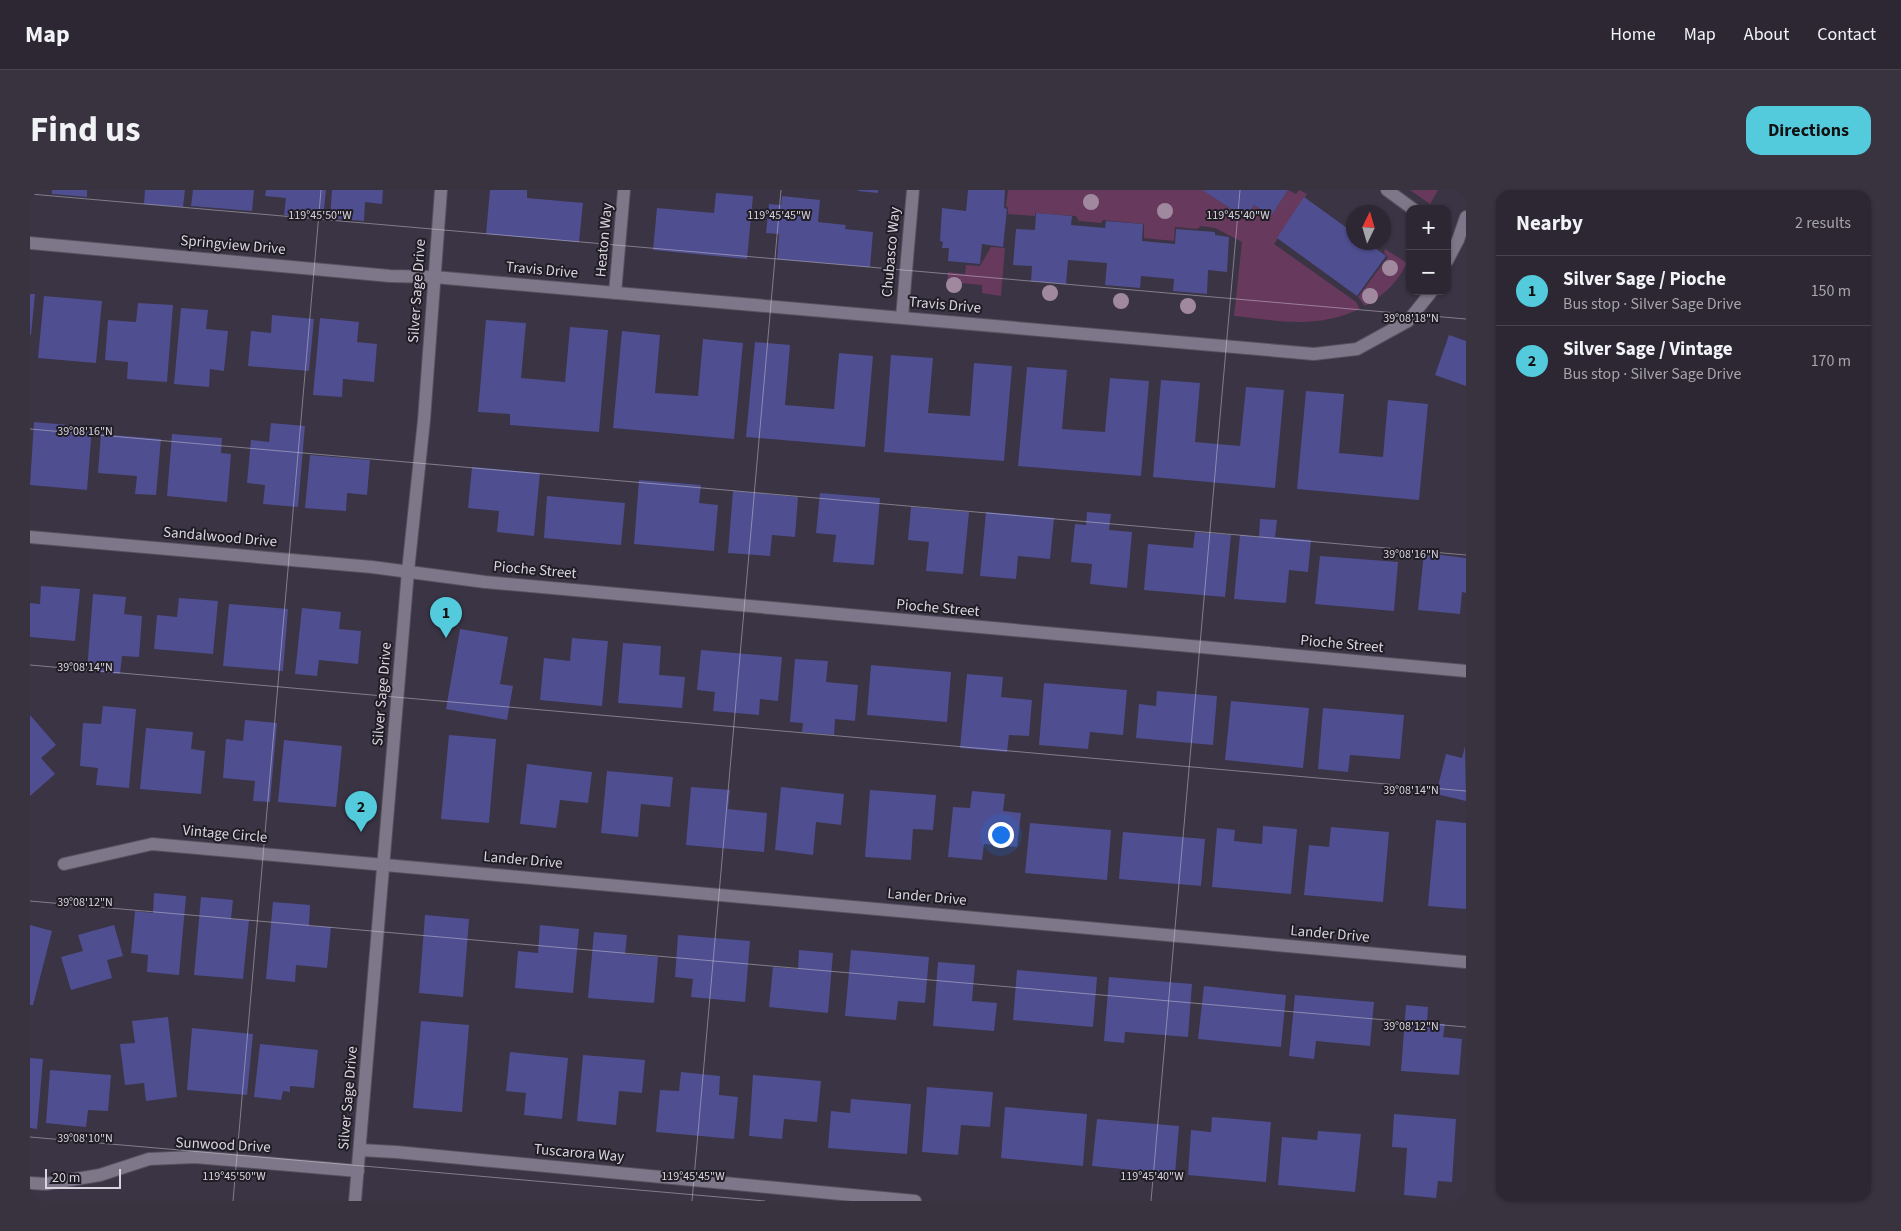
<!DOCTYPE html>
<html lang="en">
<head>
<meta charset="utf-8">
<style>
  body { margin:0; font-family:"Source Sans 3",sans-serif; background:#38333f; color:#f1f3f6 }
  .controls { position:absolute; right:15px; top:15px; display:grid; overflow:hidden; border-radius:10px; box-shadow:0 1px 4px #0004 }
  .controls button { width:45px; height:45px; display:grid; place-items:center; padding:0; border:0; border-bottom:1px solid #48444e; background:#2c2733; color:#f1f3f6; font:25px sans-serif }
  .compass { position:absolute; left:1316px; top:15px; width:45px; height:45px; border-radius:50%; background:#2c2733; box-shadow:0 1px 4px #0004; rotate:5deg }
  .scale { position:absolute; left:15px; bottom:12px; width:76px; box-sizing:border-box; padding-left:5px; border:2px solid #d9d5e0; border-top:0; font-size:14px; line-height:18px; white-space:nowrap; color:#d9d5e0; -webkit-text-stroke:4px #201d25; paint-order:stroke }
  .you { position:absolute; left:970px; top:644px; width:18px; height:18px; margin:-12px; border:4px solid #fff; border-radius:50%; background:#1a73e8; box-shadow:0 0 0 8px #1a73e833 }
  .badge { display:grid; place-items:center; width:32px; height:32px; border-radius:50%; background:#54cadd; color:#111; font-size:16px; font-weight:700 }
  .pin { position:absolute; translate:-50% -41px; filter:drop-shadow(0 1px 2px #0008) }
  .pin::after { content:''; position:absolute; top:26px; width:18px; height:15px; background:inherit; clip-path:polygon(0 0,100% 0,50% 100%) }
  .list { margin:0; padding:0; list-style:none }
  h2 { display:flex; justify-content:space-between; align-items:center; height:65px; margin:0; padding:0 20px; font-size:21px }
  h2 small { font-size:16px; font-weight:400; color:#a6a5ac }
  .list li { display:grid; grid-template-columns:32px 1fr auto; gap:15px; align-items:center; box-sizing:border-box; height:70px; padding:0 20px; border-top:1px solid #48444e }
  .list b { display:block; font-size:19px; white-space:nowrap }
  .list p { margin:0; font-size:16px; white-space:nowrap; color:#a6a5ac }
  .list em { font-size:16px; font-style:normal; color:#a6a5ac }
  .map { position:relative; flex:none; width:1436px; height:1011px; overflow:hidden; border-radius:15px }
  header { display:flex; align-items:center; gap:30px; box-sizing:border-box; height:70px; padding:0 25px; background:#2c2733; border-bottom:1px solid #48444e }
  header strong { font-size:24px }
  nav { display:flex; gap:28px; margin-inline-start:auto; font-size:18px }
  .intro { display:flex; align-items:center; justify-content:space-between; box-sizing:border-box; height:120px; padding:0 30px }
  h1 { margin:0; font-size:35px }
  .button { padding:12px 22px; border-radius:15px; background:#54cadd; color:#111; font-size:18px; font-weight:700 }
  main { display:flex; gap:30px; padding:0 30px }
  aside { flex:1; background:#2c2733; border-radius:15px; box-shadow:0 1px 4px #0004 }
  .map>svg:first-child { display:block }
  .green { fill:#673a5d }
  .building { fill:#4f4e90 }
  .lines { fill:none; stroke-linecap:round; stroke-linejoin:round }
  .minor-casing { stroke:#55505d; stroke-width:14 }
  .minor { stroke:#7d7789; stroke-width:12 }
  .tree { fill:#a0899f }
  .ticks { fill:none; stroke:#d9d5e0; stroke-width:1; stroke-opacity:0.45 }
  .labels { text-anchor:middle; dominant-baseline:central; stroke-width:4; stroke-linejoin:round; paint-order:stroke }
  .street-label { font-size:15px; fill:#d9d5e0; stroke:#201d25 }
  .ticks-label { font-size:12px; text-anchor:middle; fill:#d9d5e0; stroke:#201d25; stroke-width:4; stroke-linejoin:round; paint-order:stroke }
</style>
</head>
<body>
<header>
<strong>Map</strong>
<nav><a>Home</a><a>Map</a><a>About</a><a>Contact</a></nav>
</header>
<div class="intro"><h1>Find us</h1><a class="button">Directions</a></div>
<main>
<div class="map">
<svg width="1436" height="1011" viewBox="0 0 1436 1011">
  <rect width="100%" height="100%" fill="#3a3444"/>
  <g class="green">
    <path d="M978,0H1172L1215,28L1224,15L1241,26L1258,0L1266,4L1269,0L1277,4L1244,54L1312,102L1326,112L1330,119C1285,139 1251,131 1204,126L1212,52L1185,38L1171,36L1167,39L1145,37L1144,51L1114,48V34L1073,30L1071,33L1049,31L1046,26L1005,23V26L978,24V18L976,16Z"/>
    <path d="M1380,0H1408L1400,14Z"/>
    <path d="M961,57L975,58L971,106L952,103V95L917,92L918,82L935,84L936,75L950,76Z"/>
    <path d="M1355,59L1377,73C1367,93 1354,105 1335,116L1328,107L1358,67L1354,63Z"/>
  </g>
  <g class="building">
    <path d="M22,0H57V7L22,4Z"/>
    <path d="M115,0H155L153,17L114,14Z"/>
    <path d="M163,0H224L222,21L161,16Z"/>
    <path d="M236,0H296L293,29L254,25L256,8L235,6Z"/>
    <path d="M302,0H353L352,14L335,12L334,31L300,28Z"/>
    <path d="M460,0H497V8L553,13L549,52L456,44Z"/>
    <path d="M828,0H848V3L828,1Z"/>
    <path d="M938,0H975L974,18L977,19L973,57L952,54L950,74L918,71L919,58H912L913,52L910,51L912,18L936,21Z"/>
    <path d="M1172,0H1258L1241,26L1224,15L1215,28Z"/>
    <path d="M686,3L723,6L717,69L623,60L627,18L684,23Z"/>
    <path d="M752,6L790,10L788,32L816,35L815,39L843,42L840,77L747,69L749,44L736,43L739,14L751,15Z"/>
    <path d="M1274,7L1324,43V52H1337L1356,66L1327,106L1247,48Z"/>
    <path d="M1006,23L1042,26L1041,35L1075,38L1076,31L1113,34L1112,51L1145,54L1146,39L1185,42V45L1199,47L1197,82L1178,80L1177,104L1143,101L1144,89L1111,86L1110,98L1075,95L1077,73L1038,70L1036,94L1001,91L1002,76L983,75L986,39L1005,40Z"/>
    <path d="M0,104H5L1,145H0Z"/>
    <path d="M14,106L72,111L66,173L8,168Z"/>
    <path d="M108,113L143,115L137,192L97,189L98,172L75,170L78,130L106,132Z"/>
    <path d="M151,118L178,120L176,139L198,141L194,181L180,179L179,197L144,194Z"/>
    <path d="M242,125L284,129L279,181L218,176L221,141L241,143Z"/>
    <path d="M290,128L329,132L327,152L347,154L344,192L313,189L312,207L283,205Z"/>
    <path d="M456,130L496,133L491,188L535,192L540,137L578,140L569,242L480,235V224L448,222Z"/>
    <path d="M592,141L630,145L625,203L668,206L673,149L713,153L704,249L583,238Z"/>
    <path d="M1419,145L1436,151V196L1405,185Z"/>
    <path d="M725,152L760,155L755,215L804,219L809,163L843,166L835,257L716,247Z"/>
    <path d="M861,165L903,168L898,223L940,226L944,173L982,176L974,271L854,262Z"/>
    <path d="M997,177L1037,180L1032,239L1075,242L1080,188L1119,191L1111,286L988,276Z"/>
    <path d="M1131,190L1170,193L1165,252L1210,256L1216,197L1254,200L1245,298L1123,287Z"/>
    <path d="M1276,201L1314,204L1309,263L1353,267L1358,210L1398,214L1389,310L1267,299Z"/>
    <path d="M4,232L62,237L57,300L0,295Z"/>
    <path d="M241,233L275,236L268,317L233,314L235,295L217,293L221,250L239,252Z"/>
    <path d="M71,244L131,249L126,305L105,304L107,286L68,283Z"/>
    <path d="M142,244L192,248L191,263L201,264L197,312L137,306Z"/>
    <path d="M280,265L340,270L337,305L317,303L316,321L275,318Z"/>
    <path d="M442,277L510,283L504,346L467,342L469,321L438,318Z"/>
    <path d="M609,290L671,295L669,313L688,315L684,361L604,354Z"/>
    <path d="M703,301L768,307L765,347L742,345L740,366L698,363Z"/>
    <path d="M790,303L850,308L844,375L803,372L806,345L786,343Z"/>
    <path d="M517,306L595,313L591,355L514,348Z"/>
    <path d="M881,317L939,322L933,384L896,381L899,352L878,350Z"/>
    <path d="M956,322L1024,328L1020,369L988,366L986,389L950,386Z"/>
    <path d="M1057,322L1081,324L1079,340L1102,342L1097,398L1060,394L1062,374L1041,372L1045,334L1056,335Z"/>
    <path d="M1230,329L1247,330L1245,347L1281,350L1278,382L1259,380L1256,413L1204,409L1210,345L1229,347Z"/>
    <path d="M1165,342L1201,345L1195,407L1114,400L1118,354L1163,358Z"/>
    <path d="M1394,363L1436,368V403L1432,402L1430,424L1388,420Z"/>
    <path d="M1290,366L1368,372L1364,421L1285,414Z"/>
    <path d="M11,396L50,399L45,451L0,447V413L10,414Z"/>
    <path d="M63,404L96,407L94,424L112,426L109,467L92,466L90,484L57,481Z"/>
    <path d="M149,408L188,411L183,464L124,459L127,425L147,427Z"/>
    <path d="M199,414L258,419L253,481L193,476Z"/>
    <path d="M272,418L311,422L309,439L331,441L328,474L289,470L287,486L265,484Z"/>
    <path d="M430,439L478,447L470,494L483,496L477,530L416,519Z"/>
    <path d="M542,448L578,451L572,516L510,510L514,468L540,471Z"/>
    <path d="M593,453L631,456L629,485L655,487L652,518L588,513Z"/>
    <path d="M671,460L752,467L748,511L730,509L729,525L683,521L685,502L667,500Z"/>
    <path d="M765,469L798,471L796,492L828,495L825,531L805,529L804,545L772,542L773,533L760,532Z"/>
    <path d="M841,475L921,482L917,532L837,525Z"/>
    <path d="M937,484L973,487L971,507L1002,510L999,546L979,545L977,562L930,558Z"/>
    <path d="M1014,493L1097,500L1093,545L1060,542L1058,559L1009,555Z"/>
    <path d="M1127,501L1187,506L1183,555L1106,548L1109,514L1126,516Z"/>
    <path d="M1201,511L1279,518L1273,578L1195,570Z"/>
    <path d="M73,516L106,519L99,598L66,595L68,578L50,576L53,533L71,534Z"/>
    <path d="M1293,518L1374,525L1370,569L1320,565L1318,582L1288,579Z"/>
    <path d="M0,525L26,555L11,568L25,584L0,606Z"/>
    <path d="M215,530L247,533L240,612L223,611L225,591L193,588L196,549L213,551Z"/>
    <path d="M116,538L163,542L161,559L175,561L171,604L110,599Z"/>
    <path d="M419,545L466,549L459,633L411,629Z"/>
    <path d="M254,550L312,556L306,617L248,612Z"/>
    <path d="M1435,556L1436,611L1406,604L1416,564L1432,568Z"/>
    <path d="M497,574L562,582L558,613L530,610L526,638L490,634Z"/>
    <path d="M577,581L643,587L640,617L611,614L608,647L571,643Z"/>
    <path d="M661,597L700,600L698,619L737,623L734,662L656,655Z"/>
    <path d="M751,597L814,604L811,635L786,632L783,665L745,660Z"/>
    <path d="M840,600L906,605L903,640L883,639L881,670L835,667Z"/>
    <path d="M942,601L975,604L973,621L991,623L987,657L954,654L952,670L918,667L923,617L940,618Z"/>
    <path d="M1406,630L1436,633V719L1398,716Z"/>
    <path d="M1000,633L1081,640L1077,690L995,683Z"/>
    <path d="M1233,636L1267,639L1261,704L1182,697L1187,638L1205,640L1204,651L1232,654Z"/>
    <path d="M1301,637L1359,642L1353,712L1274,705L1279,655L1299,657Z"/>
    <path d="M1093,642L1175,649L1171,696L1089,689Z"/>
    <path d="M124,703L156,706L149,785L117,782L118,765L101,763L105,721L123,723Z"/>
    <path d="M171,707L203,710L201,729L219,730L213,789L164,785Z"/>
    <path d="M243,712L280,715L279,736L301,737L297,778L266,775L265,792L236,789Z"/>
    <path d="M395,725L439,729L433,807L389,803Z"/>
    <path d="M0,735L22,741L3,815H0Z"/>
    <path d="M84,735L93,766L77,770L82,788L41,800L31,767L53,761L48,745Z"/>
    <path d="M510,735L549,739L543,803L485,798L488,761L508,763Z"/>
    <path d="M564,742L597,745L595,764L628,767L624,813L558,808Z"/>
    <path d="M648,745L720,751L715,812L661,807L663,789L645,787Z"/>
    <path d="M769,760L803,763L798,823L739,817L743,777L768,779Z"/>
    <path d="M821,760L899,767L895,813L868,811L866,830L815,826Z"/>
    <path d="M908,772L945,775L942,811L967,813L964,841L903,836Z"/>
    <path d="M987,780L1067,787L1063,837L983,830Z"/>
    <path d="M1079,787L1162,794L1158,847L1095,842L1094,853L1074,851Z"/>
    <path d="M1174,796L1256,805L1251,857L1168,849Z"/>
    <path d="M1265,805L1344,812L1340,856L1286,851L1284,869L1259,866Z"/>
    <path d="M1376,815L1398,817L1397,833L1415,834L1413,847L1432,849L1429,885L1371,881Z"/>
    <path d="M138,827L147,907L116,911L114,893L95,895L90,854L105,853L102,831Z"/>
    <path d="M391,831L439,835L432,922L383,918Z"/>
    <path d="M162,838L223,844L217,905L157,900Z"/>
    <path d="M230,854L288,860L284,898L260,896V902L253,901L251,910L224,907Z"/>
    <path d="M480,862L538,868L532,929L494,925L496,903L476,901Z"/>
    <path d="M553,865L615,870L612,903L589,901L586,935L547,931Z"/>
    <path d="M0,868L13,869L7,939L0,938Z"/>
    <path d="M20,880L81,885L78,921L58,920L56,937L16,933Z"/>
    <path d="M651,882L690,886L689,905L708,907L704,949L626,942L630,900L649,901Z"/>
    <path d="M723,885L791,891L787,932L754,929L752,949L719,946Z"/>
    <path d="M897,897L963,902L960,937L931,935L928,965L892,962Z"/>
    <path d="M821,909L881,914L877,964L798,958L801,921L820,923Z"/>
    <path d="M975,917L1057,924L1053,976L971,968Z"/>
    <path d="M1364,924L1426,929L1422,992L1408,991L1406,1008L1374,1005L1377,958L1362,957Z"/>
    <path d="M1182,927L1241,932L1236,992L1158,985L1161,940L1181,942Z"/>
    <path d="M1067,929L1149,936L1145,984L1062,976Z"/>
    <path d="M1288,941L1331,944L1325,1002L1248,995L1252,947L1287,950Z"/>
  </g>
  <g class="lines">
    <defs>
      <g id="minor">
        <path d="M1357,0L1383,19"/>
        <path d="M0,53L360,86L404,87L1284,164L1327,159L1378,131L1402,101"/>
        <path d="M1417,71L1428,50L1436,27"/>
        <path d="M585,103L594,0"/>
        <path d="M872,127L883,0"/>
        <path d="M0,347L342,377L455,392L1436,481"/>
        <path d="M34,674L122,654L1436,772"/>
        <path d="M330,960L366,962L885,1011"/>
        <path d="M0,993L16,994L70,985L119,969L165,967L328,981"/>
        <path d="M325,1011L378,381L394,230L411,0"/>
      </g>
    </defs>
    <use href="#minor" class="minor-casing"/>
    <use href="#minor" class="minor"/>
  </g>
  <g class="tree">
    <circle cx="1061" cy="12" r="8"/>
    <circle cx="1135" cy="21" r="8"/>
    <circle cx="1360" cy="78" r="8"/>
    <circle cx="924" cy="95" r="8"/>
    <circle cx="1020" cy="103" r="8"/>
    <circle cx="1340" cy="106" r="8"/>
    <circle cx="1091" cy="111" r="8"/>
    <circle cx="1158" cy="116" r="8"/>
  </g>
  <path class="ticks" d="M0,4L1436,129M0,239L1436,365M0,475L1436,601M0,711L1436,837M0,947L735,1011M203,1011L291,0M662,1011L751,0M1121,1011L1210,0"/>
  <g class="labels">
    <g class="street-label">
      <text transform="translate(574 50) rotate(-85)">Heaton Way</text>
      <text transform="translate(203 55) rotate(5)">Springview Drive</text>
      <text transform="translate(861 62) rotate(-85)">Chubasco Way</text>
      <text transform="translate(512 80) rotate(5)">Travis Drive</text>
      <text transform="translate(387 101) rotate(-86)">Silver Sage Drive</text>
      <text transform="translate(915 115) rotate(5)">Travis Drive</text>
      <text transform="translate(190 347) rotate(5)">Sandalwood Drive</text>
      <text transform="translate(505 380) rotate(5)">Pioche Street</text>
      <text transform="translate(908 418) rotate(5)">Pioche Street</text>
      <text transform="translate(1312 454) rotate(5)">Pioche Street</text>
      <text transform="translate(352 504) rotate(-85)">Silver Sage Drive</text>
      <text transform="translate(195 644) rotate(5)">Vintage Circle</text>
      <text transform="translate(493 670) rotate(5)">Lander Drive</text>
      <text transform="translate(897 707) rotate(5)">Lander Drive</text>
      <text transform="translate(1300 744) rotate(5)">Lander Drive</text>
      <text transform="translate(318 908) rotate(-85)">Silver Sage Drive</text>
      <text transform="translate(193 955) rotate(3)">Sunwood Drive</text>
      <text transform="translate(549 963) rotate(5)">Tuscarora Way</text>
    </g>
  </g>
  <g class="ticks-label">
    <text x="290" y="29">119°45'50"W</text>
    <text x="749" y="29">119°45'45"W</text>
    <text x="1208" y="29">119°45'40"W</text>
    <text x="1381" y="132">39°08'18"N</text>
    <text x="55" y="245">39°08'16"N</text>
    <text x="1381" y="368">39°08'16"N</text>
    <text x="55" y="481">39°08'14"N</text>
    <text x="1381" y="604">39°08'14"N</text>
    <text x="55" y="716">39°08'12"N</text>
    <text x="1381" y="840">39°08'12"N</text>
    <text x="55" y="952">39°08'10"N</text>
    <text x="204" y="990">119°45'50"W</text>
    <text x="663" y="990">119°45'45"W</text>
    <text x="1122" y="990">119°45'40"W</text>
  </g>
</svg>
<div class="controls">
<button>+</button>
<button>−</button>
</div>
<svg class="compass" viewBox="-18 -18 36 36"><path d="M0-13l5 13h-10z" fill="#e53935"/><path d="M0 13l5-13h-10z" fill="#a6a5ac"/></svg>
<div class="scale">20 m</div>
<div class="you"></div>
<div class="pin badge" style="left:416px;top:448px">1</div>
<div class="pin badge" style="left:331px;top:642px">2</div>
</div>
<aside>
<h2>Nearby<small>2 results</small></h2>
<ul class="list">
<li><span class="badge">1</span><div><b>Silver Sage / Pioche</b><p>Bus stop · Silver Sage Drive</p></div><em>150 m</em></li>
<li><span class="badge">2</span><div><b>Silver Sage / Vintage</b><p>Bus stop · Silver Sage Drive</p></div><em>170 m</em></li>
</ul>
</aside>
</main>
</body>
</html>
